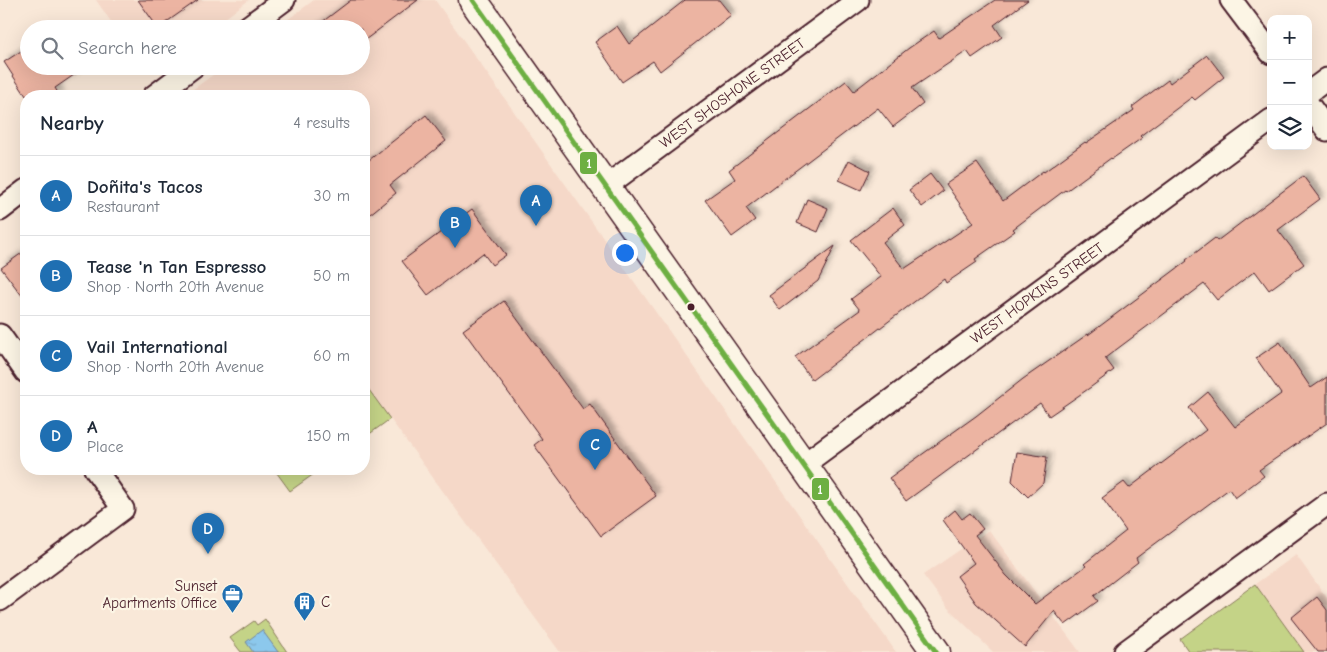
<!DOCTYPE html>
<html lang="en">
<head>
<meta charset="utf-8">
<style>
  body { margin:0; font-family:"Comic Neue",sans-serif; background:#f6f6f7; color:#1f2937 }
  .controls { position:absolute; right:15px; top:15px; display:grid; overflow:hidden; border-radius:10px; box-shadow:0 5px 20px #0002 }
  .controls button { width:45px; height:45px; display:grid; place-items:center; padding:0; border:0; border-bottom:1px solid #e0e1e3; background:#fff; color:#1f2937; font:25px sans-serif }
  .you { position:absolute; left:624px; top:252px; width:18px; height:18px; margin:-12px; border:4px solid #fff; border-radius:50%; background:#1a73e8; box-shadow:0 0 0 8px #1a73e833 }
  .badge { display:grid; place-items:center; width:32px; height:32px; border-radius:50%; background:#1f6fb2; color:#fff; font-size:16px; font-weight:700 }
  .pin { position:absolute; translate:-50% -41px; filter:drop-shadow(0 1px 2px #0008) }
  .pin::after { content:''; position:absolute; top:26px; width:18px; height:15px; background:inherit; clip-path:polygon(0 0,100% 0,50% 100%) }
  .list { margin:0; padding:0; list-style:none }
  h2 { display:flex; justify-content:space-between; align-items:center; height:65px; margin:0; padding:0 20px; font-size:21px }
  h2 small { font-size:16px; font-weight:400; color:#747a83 }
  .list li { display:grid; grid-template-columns:32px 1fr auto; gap:15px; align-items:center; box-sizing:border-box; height:80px; padding:0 20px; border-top:1px solid #e0e1e3 }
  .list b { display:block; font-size:19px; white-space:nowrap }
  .list p { margin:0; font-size:16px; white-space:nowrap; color:#747a83 }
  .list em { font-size:16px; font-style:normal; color:#747a83 }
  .icon { flex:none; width:28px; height:28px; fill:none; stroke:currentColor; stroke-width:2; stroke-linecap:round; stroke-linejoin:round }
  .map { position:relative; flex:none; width:1327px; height:652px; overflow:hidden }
  .search { position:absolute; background:#fff; box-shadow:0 5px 20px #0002; left:20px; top:20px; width:350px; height:55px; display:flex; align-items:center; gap:12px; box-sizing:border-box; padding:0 18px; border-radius:28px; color:#747a83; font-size:19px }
  .panel { position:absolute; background:#fff; box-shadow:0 5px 20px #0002; left:20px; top:90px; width:350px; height:385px; border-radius:20px }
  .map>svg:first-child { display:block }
  .built { fill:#f5d8c8 }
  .green { fill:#c4d387; stroke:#877959 }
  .water { fill:url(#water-ripples); stroke:#72849f }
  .building { fill:#ecb4a2; stroke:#4a1f2b; filter:url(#shadow) }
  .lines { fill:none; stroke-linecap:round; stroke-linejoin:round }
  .street-casing { stroke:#4a1f2b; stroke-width:25 }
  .primary-casing { stroke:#4a1f2b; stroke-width:31 }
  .street { stroke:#fcf5e5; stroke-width:21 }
  .primary { stroke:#fcf5e5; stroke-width:28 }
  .bus-1-casing { stroke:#fcf5e5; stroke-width:9 }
  .bus-1 { stroke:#6daf42; stroke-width:5 }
  .bus-dot { fill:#4a1f2b; stroke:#fcf5e5; stroke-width:2 }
  .labels { text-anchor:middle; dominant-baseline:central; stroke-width:4.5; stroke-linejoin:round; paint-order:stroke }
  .street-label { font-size:15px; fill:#4a1f2b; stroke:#fcf5e5 }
  .poi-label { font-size:15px; fill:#4a1f2b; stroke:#fcf5e5; text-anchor:end }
  .line-badge { stroke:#fcf5e5; stroke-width:2 }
  .badge-label { font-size:14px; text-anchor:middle; font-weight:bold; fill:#fff }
</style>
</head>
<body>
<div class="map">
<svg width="1327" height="652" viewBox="0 0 1327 652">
  <defs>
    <pattern id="water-ripples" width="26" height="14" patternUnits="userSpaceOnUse" patternTransform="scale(1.25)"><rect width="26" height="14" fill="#8cc8ec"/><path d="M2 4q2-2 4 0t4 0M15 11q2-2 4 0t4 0" fill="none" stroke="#7aabcb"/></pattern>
    <filter id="shadow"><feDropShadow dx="4.5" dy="-4.5" stdDeviation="2.5" flood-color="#0004"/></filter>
  </defs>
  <rect width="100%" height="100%" fill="#f9e8d8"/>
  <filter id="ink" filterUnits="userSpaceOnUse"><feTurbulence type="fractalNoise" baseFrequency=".02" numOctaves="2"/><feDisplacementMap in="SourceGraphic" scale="10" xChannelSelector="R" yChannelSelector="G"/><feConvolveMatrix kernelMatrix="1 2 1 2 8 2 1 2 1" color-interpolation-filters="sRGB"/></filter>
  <g filter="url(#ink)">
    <g class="built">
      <path d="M96,0H249L211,29H116Z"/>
      <path d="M314,0H435L896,652H560L364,383V96H184L225,66H361V29H275Z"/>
      <path d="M989,530L1080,652H993L948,608L923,575Z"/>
      <path d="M1296,555L1327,598V652H1304L1255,584Z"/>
    </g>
    <g class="green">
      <path d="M364,383L390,419L364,438Z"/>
      <path d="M274,469H321L290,491Z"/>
      <path d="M1255,584L1304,652H1189L1180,639Z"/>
      <path d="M265,619L287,652H241L230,638L254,621L257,625Z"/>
    </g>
    <path class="water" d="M262,630L278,652H253L246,642Z"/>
    <g class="building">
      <path d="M138,0H198L158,28Z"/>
      <path d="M351,0H418L361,43V29H313Z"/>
      <path d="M685,0H719L731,15L660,71L653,61L622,82L595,42L617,26L629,44Z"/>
      <path d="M995,0H1028L994,25L1002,37L972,58L967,51L912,88L923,104L893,127L878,108L746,208L755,220L732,237L705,200L735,179L729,170L846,81L854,91L909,48L934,31L939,38Z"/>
      <path d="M29,46V66H87L55,88L60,96H26L4,62Z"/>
      <path d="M1207,55L1224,77L1195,100L1192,97L1140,136L1142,138L1112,159L1111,158L1066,191L1065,190L1013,229L1015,231L975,259L977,262L946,283L944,279L812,380L795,357L860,310L851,299L881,277L851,240L893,208L905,225L883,242L904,269L973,223L946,184L977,163L1003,201L1043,171L1044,172L1085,142L1086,143L1134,110L1132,107L1168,80L1170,83Z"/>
      <path d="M426,115L446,141L390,185L396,193L364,219V164Z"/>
      <path d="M849,160L870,171L861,190L839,180Z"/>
      <path d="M930,174L943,191L922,207L909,190Z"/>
      <path d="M1303,176L1320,199L1278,230L1304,264L1269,290L1255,271L1217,300L1204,284L1105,358L1114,370L1091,387L1049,416L1040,403L906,501L889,478L976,416L1023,379L1088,334V335L1187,261L1186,260L1215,238L1217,241Z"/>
      <path d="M807,199L828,208L818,232L797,223Z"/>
      <path d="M472,209L506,255L492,265L483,253L428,295L402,261Z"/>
      <path d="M835,246L818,281L780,310L769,295Z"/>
      <path d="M26,250V301L1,268Z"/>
      <path d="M504,301L583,409L590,404L656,496L601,536L534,445L542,439L463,330Z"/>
      <path d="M1280,342L1311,388L1327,377V423L1259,470L1264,476L1235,498L1229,489L1136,558L1138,562L1094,596L1098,601L1065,625L1054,611L1025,647L976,603L957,576L974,563L943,520L955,510L962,519L970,513L983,529L975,535L1006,575L1035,604L1086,566L1084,564L1126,531L1102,498L1124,482L1129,488L1206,430L1189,408L1208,392L1235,427L1281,394L1256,358Z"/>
      <path d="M1017,452L1047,457L1043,483L1028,497L1012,481Z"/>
      <path d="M1317,597L1327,610V652H1318L1291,618Z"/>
    </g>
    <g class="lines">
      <defs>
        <g id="street">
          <path d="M1231,0L1271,53"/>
          <path d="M245,29L284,0"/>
          <path d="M1308,93L1327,79"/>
          <path d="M154,96L194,66"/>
          <path d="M1308,104L1327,130"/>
          <path d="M605,187L858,0"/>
          <path d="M0,210L26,190"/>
          <path d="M0,335L26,372"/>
          <path d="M803,465L1271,120"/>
          <path d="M0,600L123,509L95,469"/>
          <path d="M1125,652L1327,504"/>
        </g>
        <path id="primary" d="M473,0L936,652"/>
      </defs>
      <use href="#street" class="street-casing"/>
      <use href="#primary" class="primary-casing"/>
      <use href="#street" class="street"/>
      <use href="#primary" class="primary"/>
      <defs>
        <path id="bus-1" d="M473,0L936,652"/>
      </defs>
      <use href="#bus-1" class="bus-1-casing"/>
      <use href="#bus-1" class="bus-1"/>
    </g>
  </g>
  <defs>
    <symbol id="office-pin" viewBox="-11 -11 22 30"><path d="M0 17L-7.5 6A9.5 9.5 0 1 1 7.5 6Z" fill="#1f6fb2" stroke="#fcf5e5"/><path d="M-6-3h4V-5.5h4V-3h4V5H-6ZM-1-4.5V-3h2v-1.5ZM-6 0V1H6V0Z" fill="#fff"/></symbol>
    <symbol id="building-pin" viewBox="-11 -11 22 30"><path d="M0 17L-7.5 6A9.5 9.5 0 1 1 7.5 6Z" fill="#1f6fb2" stroke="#fcf5e5"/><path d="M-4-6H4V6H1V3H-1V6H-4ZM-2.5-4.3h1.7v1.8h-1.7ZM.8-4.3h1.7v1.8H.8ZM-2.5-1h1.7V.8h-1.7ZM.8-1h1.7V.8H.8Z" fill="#fff"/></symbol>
  </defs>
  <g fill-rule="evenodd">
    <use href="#office-pin" x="220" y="582" width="25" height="34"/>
    <use href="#building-pin" x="292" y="590" width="25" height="34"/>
  </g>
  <circle class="bus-dot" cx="691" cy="307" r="4.5"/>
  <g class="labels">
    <g class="street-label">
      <text transform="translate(732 93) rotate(-36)">WEST SHOSHONE STREET</text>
      <text transform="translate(1037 293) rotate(-36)">WEST HOPKINS STREET</text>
    </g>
    <g class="poi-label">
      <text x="217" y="586">Sunset<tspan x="217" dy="17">Apartments Office</tspan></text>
      <text x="321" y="602" text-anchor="start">C</text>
    </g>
  </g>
  <g class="line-badge">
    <rect x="579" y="151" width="19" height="24" rx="5" fill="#6daf42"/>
    <rect x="811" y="477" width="19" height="24" rx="5" fill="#6daf42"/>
  </g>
  <g class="badge-label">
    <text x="589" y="168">1</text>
    <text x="820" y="494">1</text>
  </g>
</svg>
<div class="controls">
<button>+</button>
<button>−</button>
<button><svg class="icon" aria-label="layers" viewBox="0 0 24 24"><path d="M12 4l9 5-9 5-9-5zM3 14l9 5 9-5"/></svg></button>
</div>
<div class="you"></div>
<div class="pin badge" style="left:536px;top:226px">A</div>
<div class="pin badge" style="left:455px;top:248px">B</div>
<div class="pin badge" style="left:595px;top:470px">C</div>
<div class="pin badge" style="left:208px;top:554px">D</div>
<div class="search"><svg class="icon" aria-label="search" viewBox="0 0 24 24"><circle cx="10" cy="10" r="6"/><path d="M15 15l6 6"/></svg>Search here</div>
<section class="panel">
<h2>Nearby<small>4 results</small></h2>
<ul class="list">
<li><span class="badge">A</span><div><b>Doñita's Tacos</b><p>Restaurant</p></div><em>30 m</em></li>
<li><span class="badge">B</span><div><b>Tease 'n Tan Espresso</b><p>Shop · North 20th Avenue</p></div><em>50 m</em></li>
<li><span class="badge">C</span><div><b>Vail International</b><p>Shop · North 20th Avenue</p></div><em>60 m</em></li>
<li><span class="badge">D</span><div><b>A</b><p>Place</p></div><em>150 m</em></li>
</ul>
</section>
</div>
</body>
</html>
